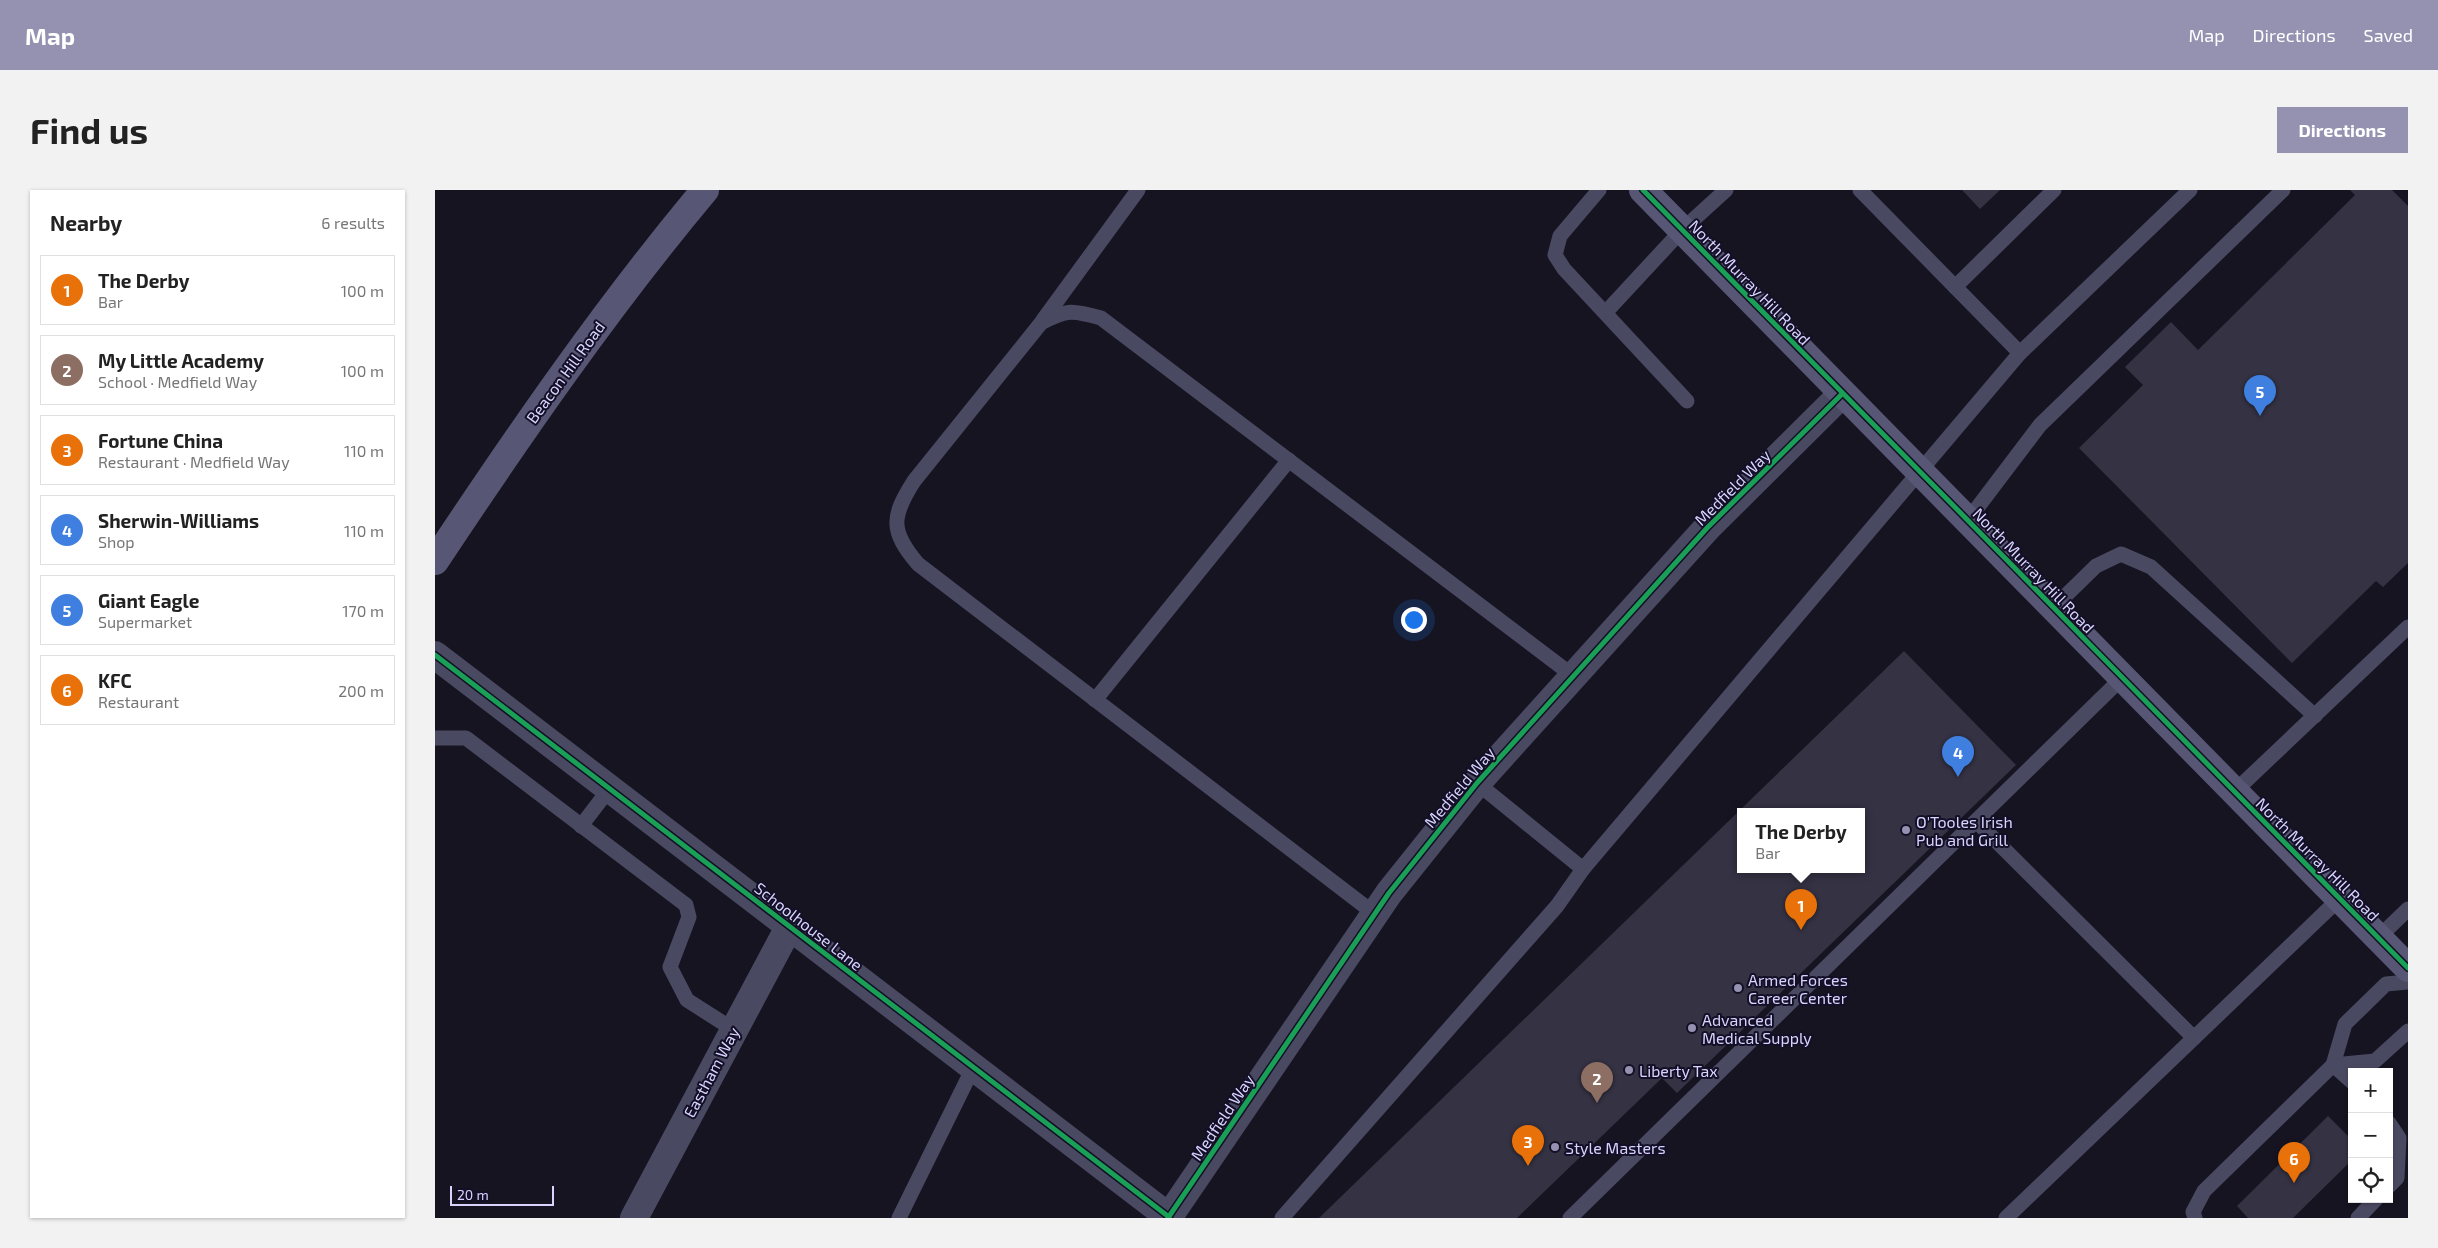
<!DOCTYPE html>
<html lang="en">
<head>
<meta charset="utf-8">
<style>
  body { margin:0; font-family:"Exo 2",sans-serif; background:#f2f2f2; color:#222 }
  .controls { position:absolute; right:15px; bottom:15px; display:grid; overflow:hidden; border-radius:0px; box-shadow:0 1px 4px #0004 }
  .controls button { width:45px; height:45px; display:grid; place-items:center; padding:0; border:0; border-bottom:1px solid #e0e0e0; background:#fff; color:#222; font:25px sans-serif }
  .scale { position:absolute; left:15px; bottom:12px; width:104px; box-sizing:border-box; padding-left:5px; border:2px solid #d9d4ff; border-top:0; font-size:14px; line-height:18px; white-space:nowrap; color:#d9d4ff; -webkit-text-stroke:4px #130f26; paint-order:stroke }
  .you { position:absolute; left:978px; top:429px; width:18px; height:18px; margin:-12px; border:4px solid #fff; border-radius:50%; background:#1a73e8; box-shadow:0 0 0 8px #1a73e833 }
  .badge { display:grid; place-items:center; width:32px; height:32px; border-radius:50%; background:#9591b1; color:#fff; font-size:16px; font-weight:700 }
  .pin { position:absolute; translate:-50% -41px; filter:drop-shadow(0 1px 2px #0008) }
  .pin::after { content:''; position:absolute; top:26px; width:18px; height:15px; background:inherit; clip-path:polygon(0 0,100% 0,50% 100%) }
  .popup { position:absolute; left:1302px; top:618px; width:128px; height:65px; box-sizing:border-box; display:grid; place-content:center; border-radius:0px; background:#fff; filter:drop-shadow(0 1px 4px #0005); font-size:16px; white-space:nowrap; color:#767676 }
  .popup b { font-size:19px; color:#222 }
  .popup::after { content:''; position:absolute; left:50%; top:100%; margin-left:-10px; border:10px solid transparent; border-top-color:#fff }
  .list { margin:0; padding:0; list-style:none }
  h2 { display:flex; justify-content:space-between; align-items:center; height:65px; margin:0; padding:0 20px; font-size:21px }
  h2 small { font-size:16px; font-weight:400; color:#767676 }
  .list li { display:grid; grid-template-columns:32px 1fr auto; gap:15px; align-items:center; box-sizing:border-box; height:70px; margin:0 10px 10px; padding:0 10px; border:1px solid #e0e0e0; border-radius:0px }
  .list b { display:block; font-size:19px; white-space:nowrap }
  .list p { margin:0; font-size:16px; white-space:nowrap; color:#767676 }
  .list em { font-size:16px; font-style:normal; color:#767676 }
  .icon { flex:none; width:28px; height:28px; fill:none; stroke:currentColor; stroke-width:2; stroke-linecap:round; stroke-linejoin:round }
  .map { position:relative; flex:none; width:1973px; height:1028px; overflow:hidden; border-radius:0px }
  header { display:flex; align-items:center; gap:30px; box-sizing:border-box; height:70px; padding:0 25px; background:#9591b1; color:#fff }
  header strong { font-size:24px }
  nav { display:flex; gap:28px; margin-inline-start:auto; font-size:18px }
  .intro { display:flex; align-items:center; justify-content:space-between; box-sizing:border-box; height:120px; padding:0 30px }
  h1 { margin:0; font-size:35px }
  .button { padding:12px 22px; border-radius:0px; background:#9591b1; color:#fff; font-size:18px; font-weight:700 }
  main { display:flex; gap:30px; padding:0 30px }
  aside { flex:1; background:#fff; border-radius:0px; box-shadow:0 1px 4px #0004 }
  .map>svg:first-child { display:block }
  .building { fill:#343243; fill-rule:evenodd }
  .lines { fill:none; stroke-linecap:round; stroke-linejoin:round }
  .lane { stroke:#4a4962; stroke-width:15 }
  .street { stroke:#4a4962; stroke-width:28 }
  .secondary { stroke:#575674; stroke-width:28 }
  .cycleway-casing { stroke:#130f26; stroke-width:8 }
  .cycleway { stroke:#1a9f57; stroke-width:5 }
  .poi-dot { fill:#9591b1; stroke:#130f26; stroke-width:2 }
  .labels { text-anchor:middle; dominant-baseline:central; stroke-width:4; stroke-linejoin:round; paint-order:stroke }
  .street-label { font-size:16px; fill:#d9d4ff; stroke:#130f26 }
  .poi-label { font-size:16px; fill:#d9d4ff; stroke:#130f26; text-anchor:start }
</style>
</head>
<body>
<header>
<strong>Map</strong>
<nav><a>Map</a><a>Directions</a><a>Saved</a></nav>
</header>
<div class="intro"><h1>Find us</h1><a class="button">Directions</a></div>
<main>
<aside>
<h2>Nearby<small>6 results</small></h2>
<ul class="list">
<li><span class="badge" style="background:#e8710a">1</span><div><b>The Derby</b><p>Bar</p></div><em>100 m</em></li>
<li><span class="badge" style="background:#8d6e63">2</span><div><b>My Little Academy</b><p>School · Medfield Way</p></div><em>100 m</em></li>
<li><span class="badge" style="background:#e8710a">3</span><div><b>Fortune China</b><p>Restaurant · Medfield Way</p></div><em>110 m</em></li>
<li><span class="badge" style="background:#3f7fe0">4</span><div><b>Sherwin-Williams</b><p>Shop</p></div><em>110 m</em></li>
<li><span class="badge" style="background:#3f7fe0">5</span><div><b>Giant Eagle</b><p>Supermarket</p></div><em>170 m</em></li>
<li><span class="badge" style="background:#e8710a">6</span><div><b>KFC</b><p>Restaurant</p></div><em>200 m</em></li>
</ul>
</aside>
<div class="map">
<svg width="1973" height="1028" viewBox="0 0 1973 1028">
  <rect width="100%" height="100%" fill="#161421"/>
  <g class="building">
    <path d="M1527,0H1565L1545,19Z"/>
    <path d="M1915,0H1957L1973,16V373L1948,397L1941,391L1857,473L1644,258L1708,195L1690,177L1736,132L1763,160L1920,5Z"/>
    <path d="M1469,461L1581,575L1242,903L1227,888L1082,1028H884ZM1306,621H1426V679H1306Z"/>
    <path d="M1893,926L1917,950V970L1858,1028H1813L1802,1016Z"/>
  </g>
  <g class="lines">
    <g class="lane">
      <path d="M1164,0L1125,46L1120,65L1129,79L1252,211"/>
      <path d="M1520,97L1619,0"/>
      <path d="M1171,122L1247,40L1291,0"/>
      <path d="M608,130L703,0"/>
      <path d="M1585,163L1755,0"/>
      <path d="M1533,330L1605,235L1848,0"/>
      <path d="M1618,418L1661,376L1686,364L1716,377L1880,526"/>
      <path d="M660,510L854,270"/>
      <path d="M0,548H31L251,715L254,727L235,777L252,810L299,840"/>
      <path d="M1042,593L1148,679"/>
      <path d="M1799,602L1973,437"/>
      <path d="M1541,631L1759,848"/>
      <path d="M146,636L175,598"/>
      <path d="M940,724L483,374C455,341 456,327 479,291L606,133C632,119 638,120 666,128L1137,485"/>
      <path d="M1944,747L1973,719"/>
      <path d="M1973,792L1951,794L1910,834L1898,875L1940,871L1973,841"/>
      <path d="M1954,933L1964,948L1962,988L1954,996"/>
      <path d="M464,1028L538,878"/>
      <path d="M847,1028L1122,716L1148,679L1585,163L1425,0"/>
      <path d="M1135,1028L1687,488"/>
      <path d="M1571,1028L1904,709"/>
      <path d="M1760,1028L1758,1022L1769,1001L1898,875L1917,892"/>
      <path d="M1923,1028L1941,1009"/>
    </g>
    <g class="street">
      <path d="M0,465L734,1027"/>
      <path d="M199,1028L354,737"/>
      <path d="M733,1028L954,703L1042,593L1272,338L1407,204"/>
    </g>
    <g class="secondary">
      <path d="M1208,0L1973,778"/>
      <path d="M0,371C85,243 172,117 270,0"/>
    </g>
    <defs>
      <g id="cycleway">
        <path d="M1208,0L1973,778"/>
        <path d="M0,465L734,1027"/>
        <path d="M733,1028L954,703L1042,593L1272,338L1407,204"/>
      </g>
    </defs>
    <use href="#cycleway" class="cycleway-casing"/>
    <use href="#cycleway" class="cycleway"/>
  </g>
  <g class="poi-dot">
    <circle cx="1471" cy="640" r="5"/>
    <circle cx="1303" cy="798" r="5"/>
    <circle cx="1257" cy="838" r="5"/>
    <circle cx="1194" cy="880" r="5"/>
    <circle cx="1120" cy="957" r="5"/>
  </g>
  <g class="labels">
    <g class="street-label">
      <text transform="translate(1315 92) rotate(46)">North Murray Hill Road</text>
      <text transform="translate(130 182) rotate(-54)">Beacon Hill Road</text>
      <text transform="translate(1297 297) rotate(-45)">Medfield Way</text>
      <text transform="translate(1599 380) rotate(46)">North Murray Hill Road</text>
      <text transform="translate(1024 597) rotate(-50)">Medfield Way</text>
      <text transform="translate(1883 669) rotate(45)">North Murray Hill Road</text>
      <text transform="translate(374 736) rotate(38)">Schoolhouse Lane</text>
      <text transform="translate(276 882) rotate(-62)">Eastham Way</text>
      <text transform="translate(787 927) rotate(-56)">Medfield Way</text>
    </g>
    <g class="poi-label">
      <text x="1481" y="631">O'Tooles Irish<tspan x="1481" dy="18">Pub and Grill</tspan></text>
      <text x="1313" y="789">Armed Forces<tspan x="1313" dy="18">Career Center</tspan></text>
      <text x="1267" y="829">Advanced<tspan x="1267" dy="18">Medical Supply</tspan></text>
      <text x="1204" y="880">Liberty Tax</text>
      <text x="1130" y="957">Style Masters</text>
    </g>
  </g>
</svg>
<div class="controls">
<button>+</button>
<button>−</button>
<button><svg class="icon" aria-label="locate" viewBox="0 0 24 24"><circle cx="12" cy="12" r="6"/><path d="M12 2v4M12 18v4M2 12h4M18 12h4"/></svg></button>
</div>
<div class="scale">20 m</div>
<div class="you"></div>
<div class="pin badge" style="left:1366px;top:740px;background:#e8710a">1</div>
<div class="popup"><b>The Derby</b>Bar</div>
<div class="pin badge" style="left:1162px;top:913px;background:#8d6e63">2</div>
<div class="pin badge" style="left:1093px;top:976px;background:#e8710a">3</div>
<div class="pin badge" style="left:1523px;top:587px;background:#3f7fe0">4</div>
<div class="pin badge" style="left:1825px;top:226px;background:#3f7fe0">5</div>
<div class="pin badge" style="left:1859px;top:993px;background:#e8710a">6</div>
</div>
</main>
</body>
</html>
